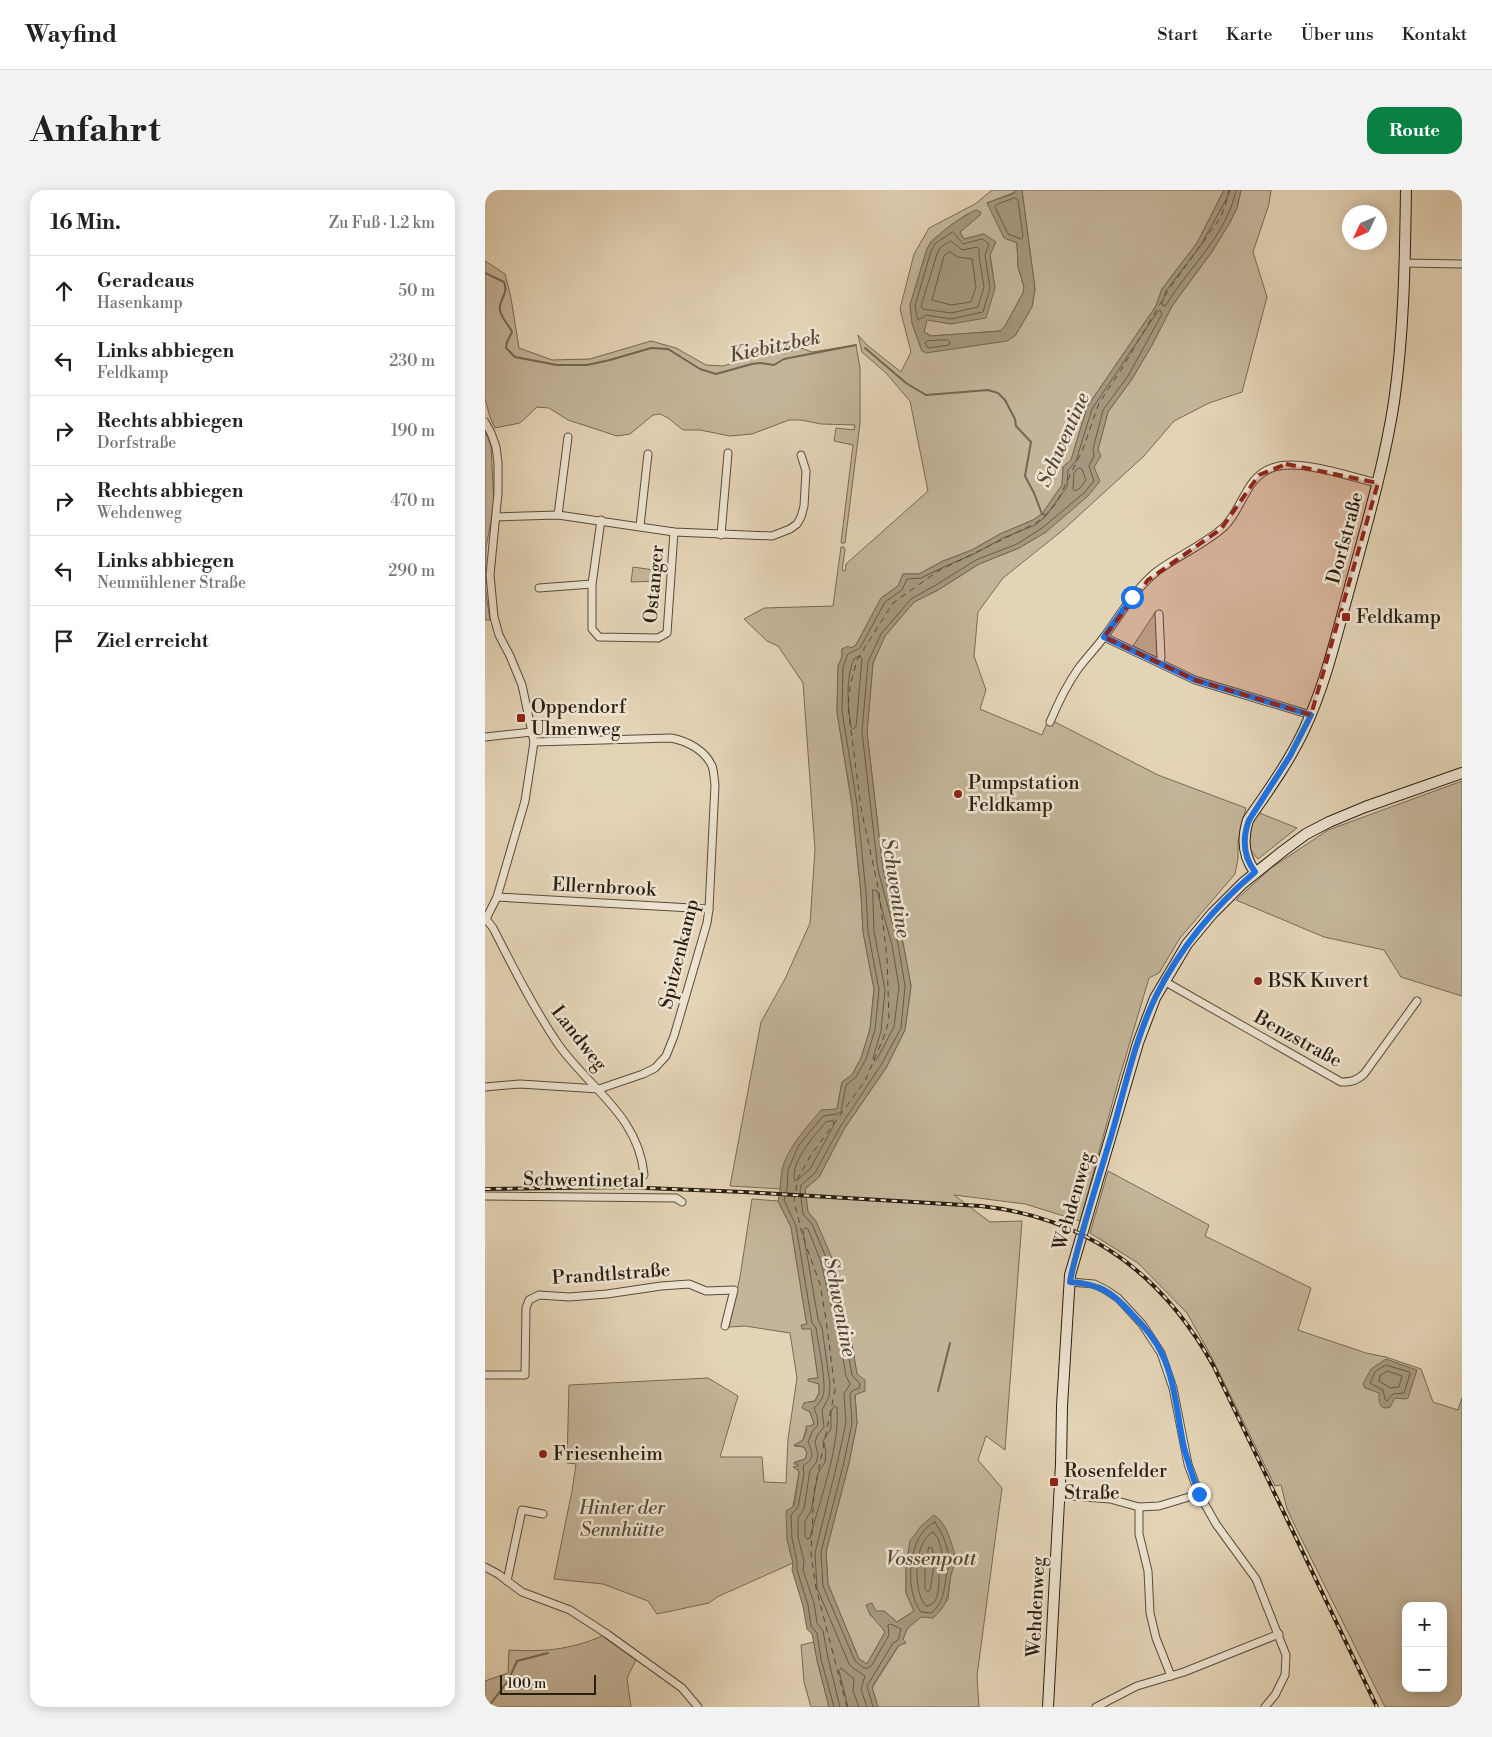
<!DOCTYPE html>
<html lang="de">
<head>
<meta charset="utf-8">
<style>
  body { margin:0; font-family:"Libre Bodoni",serif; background:#f2f2f2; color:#202124 }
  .controls { position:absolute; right:15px; bottom:15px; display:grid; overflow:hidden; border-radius:10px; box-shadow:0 2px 12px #0003 }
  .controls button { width:45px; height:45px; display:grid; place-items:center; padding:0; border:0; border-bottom:1px solid #e0e0e0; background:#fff; color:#202124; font:25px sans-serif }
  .compass { position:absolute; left:857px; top:15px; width:45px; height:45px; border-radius:50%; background:#fff; box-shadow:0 2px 12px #0003; rotate:226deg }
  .scale { position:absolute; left:15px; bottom:12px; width:96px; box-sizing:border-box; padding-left:5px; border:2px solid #2a1e0f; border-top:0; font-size:14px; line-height:18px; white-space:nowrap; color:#2a1e0f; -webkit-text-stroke:4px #ede3d0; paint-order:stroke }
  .stop { position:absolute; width:15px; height:15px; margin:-11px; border:4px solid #1a73e8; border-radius:50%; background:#fff }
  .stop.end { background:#1a73e8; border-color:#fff; box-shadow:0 1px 5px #0008 }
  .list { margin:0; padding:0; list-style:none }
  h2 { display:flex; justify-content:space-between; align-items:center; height:65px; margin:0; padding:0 20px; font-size:21px }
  h2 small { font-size:16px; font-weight:400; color:#757577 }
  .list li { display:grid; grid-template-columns:32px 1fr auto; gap:15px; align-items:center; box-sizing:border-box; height:70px; padding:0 20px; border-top:1px solid #e0e0e0 }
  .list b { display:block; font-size:19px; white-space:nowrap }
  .list p { margin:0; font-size:16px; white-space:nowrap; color:#757577 }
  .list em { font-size:16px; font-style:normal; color:#757577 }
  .icon { flex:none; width:28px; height:28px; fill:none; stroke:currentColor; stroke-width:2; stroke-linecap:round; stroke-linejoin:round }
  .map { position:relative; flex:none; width:977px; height:1517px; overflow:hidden; border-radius:15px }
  header { display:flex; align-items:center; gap:30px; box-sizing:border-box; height:70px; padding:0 25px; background:#fff; border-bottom:1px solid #e0e0e0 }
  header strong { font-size:24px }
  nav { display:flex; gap:28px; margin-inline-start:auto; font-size:18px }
  .intro { display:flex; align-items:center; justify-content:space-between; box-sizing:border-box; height:120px; padding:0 30px }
  h1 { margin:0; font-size:35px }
  .button { padding:12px 22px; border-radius:15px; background:#0b8043; color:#fff; font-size:18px; font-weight:700 }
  main { display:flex; gap:30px; padding:0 30px }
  aside { flex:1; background:#fff; border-radius:15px; box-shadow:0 2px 12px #0003 }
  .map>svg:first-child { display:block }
  .green { fill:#c4b59a; stroke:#776a54; fill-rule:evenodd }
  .water { fill:#a5967d; stroke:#746651 }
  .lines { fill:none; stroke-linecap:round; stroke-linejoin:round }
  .shore { stroke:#685a46; stroke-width:1 }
  .stream { stroke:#746651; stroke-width:2 }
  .ferry { stroke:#554836; stroke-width:1; stroke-dasharray:6 5; stroke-linecap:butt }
  .street-casing { stroke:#584c39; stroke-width:9 }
  .secondary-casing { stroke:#2a1e0f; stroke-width:12 }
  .street { stroke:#ede3d0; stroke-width:7 }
  .secondary { stroke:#ede3d0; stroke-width:10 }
  .rail-casing { stroke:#2a1e0f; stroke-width:4 }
  .rail { stroke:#ede3d0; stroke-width:2; stroke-dasharray:5.5; stroke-linecap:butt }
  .route { stroke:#1a73e8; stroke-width:6 }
  .marked { fill:#8f2418; fill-opacity:0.2; stroke:#8f2418; stroke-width:4; stroke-dasharray:10 6; stroke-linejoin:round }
  .poi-dot { fill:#8f2418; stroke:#ede3d0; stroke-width:2 }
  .labels { text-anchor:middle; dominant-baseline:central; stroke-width:5; stroke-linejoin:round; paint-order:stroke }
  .street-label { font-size:19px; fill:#2a1e0f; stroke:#ede3d0 }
  .poi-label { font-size:19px; fill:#2a1e0f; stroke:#ede3d0; text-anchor:start }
  .park-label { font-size:19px; font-style:italic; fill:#584b39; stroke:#ede3d0 }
  .water-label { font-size:20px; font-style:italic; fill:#554836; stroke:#ede3d0 }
</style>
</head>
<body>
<header>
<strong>Wayfind</strong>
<nav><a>Start</a><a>Karte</a><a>Über uns</a><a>Kontakt</a></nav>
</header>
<div class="intro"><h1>Anfahrt</h1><a class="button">Route</a></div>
<main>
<aside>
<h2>16 Min.<small>Zu Fuß · 1.2 km</small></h2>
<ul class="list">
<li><svg class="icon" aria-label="ahead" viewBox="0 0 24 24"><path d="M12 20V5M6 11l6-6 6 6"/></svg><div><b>Geradeaus</b><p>Hasenkamp</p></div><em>50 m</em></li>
<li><svg class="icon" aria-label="left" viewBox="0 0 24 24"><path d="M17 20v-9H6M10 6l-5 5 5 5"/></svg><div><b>Links abbiegen</b><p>Feldkamp</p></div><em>230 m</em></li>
<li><svg class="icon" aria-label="right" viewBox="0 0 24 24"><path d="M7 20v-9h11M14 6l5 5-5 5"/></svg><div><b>Rechts abbiegen</b><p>Dorfstraße</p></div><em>190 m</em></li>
<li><svg class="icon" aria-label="right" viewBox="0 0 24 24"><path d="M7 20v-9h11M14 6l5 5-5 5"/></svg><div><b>Rechts abbiegen</b><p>Wehdenweg</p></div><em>470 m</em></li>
<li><svg class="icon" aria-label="left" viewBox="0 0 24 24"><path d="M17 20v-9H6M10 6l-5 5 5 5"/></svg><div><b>Links abbiegen</b><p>Neumühlener Straße</p></div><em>290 m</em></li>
<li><svg class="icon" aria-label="arrive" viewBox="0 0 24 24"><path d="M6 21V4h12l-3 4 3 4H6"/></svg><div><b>Ziel erreicht</b></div></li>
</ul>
</aside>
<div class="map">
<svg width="977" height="1517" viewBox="0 0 977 1517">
  <rect width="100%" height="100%" fill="#e4d4b6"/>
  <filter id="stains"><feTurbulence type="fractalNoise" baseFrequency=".004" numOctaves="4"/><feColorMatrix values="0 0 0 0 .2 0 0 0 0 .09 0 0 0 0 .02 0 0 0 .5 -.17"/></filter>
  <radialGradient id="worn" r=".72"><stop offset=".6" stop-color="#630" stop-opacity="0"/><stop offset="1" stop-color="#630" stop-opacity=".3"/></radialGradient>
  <g class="green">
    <path d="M507,0H529L530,2L502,13L532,53L533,77L539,97L538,103L520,136L515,141L446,146L439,142L441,129L466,134L510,98L505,65L499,44L479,49L475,42L495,25L482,24L446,51L442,59L425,115L427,133L437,161L530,146L547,117L550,99L537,0H739L712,53L677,99L671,116L602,217L586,270L578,277L577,295L557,324L548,330L515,344L487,360L458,371L434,384H418L413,396L396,408L371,455L366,458L357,459V467L353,476L352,522L367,615L376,704L378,742L389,799L385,839L376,868L367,885L357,892L352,919L298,979L297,999L245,996L276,832L300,789L325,733L330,660L318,493L293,456L282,451L259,429L279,418L348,416L356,357H359L360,360L357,380L360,381L361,374L443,301L425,211L401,183L377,162L373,145L382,155L416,182L426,162L415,119L429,64L444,38L490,14Z"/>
    <path d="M756,0H786L784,14L768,62L782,107L757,202L724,213L689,231L659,266L578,340L518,388L493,422L489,466L501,500L495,519L557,545L562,533L570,532L673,585L761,618L753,652V669L750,684L695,748L674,783L664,788L634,889L595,1031L540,1014L469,1005L505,1032L537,1031L520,1260L501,1246L493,1270L517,1298L492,1486L494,1517H393L387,1498L418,1449L422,1439L429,1431L463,1410L466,1381L472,1371L467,1358L425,1351L421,1379V1403L429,1421L412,1432L399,1421L384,1424L393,1431L400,1442L382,1474L374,1469L343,1394L341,1362L364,1273L372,1233L370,1205L372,1184L367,1155L331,1031L323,1022L320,999L334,987L359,939L401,878L420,840L426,796L418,753L398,680L382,542L388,473L400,446L429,412L453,400L494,374L534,358L561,342L608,277L623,222L647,189L667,155L687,116L726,63L744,34L752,18Z"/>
    <path d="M0,71L20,84L26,108L34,158L67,170L105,169L166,151L191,158L221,175L238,176L284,163H300L316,158L327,162L371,155L375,178V233L360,353H356L368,255L349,251L351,238L369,240L370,235L336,234L316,230H304L267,244L245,246L215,240H198L183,228L175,224L168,225L145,244L132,246L83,230L64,218L52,217L35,233L10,238L5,227L0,209Z"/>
    <path d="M0,241L6,256L9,315L1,357L0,397L5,430H0Z"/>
    <path d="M148,377L176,381L175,391L146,392Z"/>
    <path d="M671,421L675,465L673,468L648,456Z"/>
    <path d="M977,591V806L916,787L899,760L839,747L751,710L786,678L843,640Z"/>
    <path d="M772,622L812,638L773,669C756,652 762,641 772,622Z"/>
    <path d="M623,981L724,1035L720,1046L826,1098L813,1140L881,1163L901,1167L936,1179L948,1212L973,1220L977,1208V1517H900L813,1342L802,1319L796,1295L790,1296L726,1166L702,1123L653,1073L605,1043ZM921,1416H958V1498H921Z"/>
    <path d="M267,1009L293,1011L306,1037L321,1130L322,1134L317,1139L326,1138L333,1188L324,1189L334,1194V1203L330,1211L319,1213L318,1218L325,1222L329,1234L321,1238L318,1250L309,1256L319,1257L322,1263L320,1269L310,1272L313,1276L310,1277L314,1280V1283L302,1349L308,1373L232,1407L224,1413L172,1424L163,1411L118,1394L69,1389L87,1301L91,1274L82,1273L84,1195L223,1188L253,1206L235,1267H277L279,1292L301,1293L303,1249L312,1188L305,1143L260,1136L244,1137L255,1087Z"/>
    <path d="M117,1446L151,1470L142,1488L146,1517H0V1491L23,1483L24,1460C58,1462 85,1460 117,1446Z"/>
    <path d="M329,1452L332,1470L344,1517H326L319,1492L316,1455Z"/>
  </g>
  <g class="water">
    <path d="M529,0H537L550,99L547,117L530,146L522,151L441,163L437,161L427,133L425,115L442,59C450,45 475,27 491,20L496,22L495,25L475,42L479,49L499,44L511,52L505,65L510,98L501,128L466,134L442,130L439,142L446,146L515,141L520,136L538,103L539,97L533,77L532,53L519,48L502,13L530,3Z"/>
    <path d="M739,0H756L752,18L744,34L726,63L687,116L667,155L647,189L623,222L613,260L616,266L609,277L615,291L603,306L561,342L534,358L494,374L453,400L429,412L400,446L388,473L382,542L398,680L418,753L426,796L420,840L401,878L359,939L334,987L320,999L323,1022L331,1031L347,1068L367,1155L372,1184L380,1190V1201L370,1205L372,1233L364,1273L341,1362L343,1394L374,1469L382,1474L400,1442C393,1432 384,1426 381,1415L387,1413L391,1421H399L412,1432L429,1421L421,1403V1379L425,1351L436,1336L449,1325C464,1335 466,1355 472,1371C458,1394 472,1407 448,1428L436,1427L422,1439L418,1449L421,1453L413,1456L387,1497L393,1517H344L332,1470L327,1444L322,1439L318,1416L307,1380L308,1373L302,1349L301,1321L309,1316L314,1283L313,1280L308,1277L313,1276V1274H309V1273L320,1269L322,1263L319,1257L309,1255L318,1250L322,1240L321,1236H326L329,1234L325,1222L317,1218L319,1213L330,1211L334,1203V1194L323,1191V1189L333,1188L326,1139H317L316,1135L322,1134L321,1130L306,1037L293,1011C296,1000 295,990 297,980C302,958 322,937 336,920L352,919L357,892L367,885L376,868L385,839L389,799L378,742L376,704L367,615L352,522L353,476L357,467V459L363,456L366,458L371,455L396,408L413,396L418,384H434L458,371L487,360L515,344L548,330L557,324L577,295L578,277L586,270L602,217L671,116L677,99L712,53Z"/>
    <path d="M901,1169L932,1180L923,1208L920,1209L910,1208L905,1217C894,1221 894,1212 894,1203L880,1198L878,1194L886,1179Z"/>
  </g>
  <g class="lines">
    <g class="shore">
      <path d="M744,0L742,8L716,55L681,101L677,113L678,116L681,115C704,77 742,45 751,0"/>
      <path d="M530,8L533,10L538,47L536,49L523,44L510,17L511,15Z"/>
      <path d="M468,42L478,54L497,49L504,54L500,65L505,98L498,122L466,129L441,125L433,130L430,116L446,61L450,54Z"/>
      <path d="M466,51L477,60L492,57L494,59V66L499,97L493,117L466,123L438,119L436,116L452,64L455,58Z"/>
      <path d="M465,62L473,67L487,69L491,97L486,112L466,115L447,110L459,66Z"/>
      <path d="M463,150L465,152L464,155L443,158L440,153L442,151Z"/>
      <path d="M594,278L597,279L601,290L595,298L590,301L588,299L589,283Z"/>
      <path d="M375,466L377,469L371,537L368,539L366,537C363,516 360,489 369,469Z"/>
      <path d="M388,700L392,701L407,755L414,797L409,837L392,869L390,871L388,868L396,841L400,800L389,741Z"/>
      <path d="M348,931L349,935L325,979L312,990L310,991C304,973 330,945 341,932Z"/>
      <path d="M901,1175L924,1182L925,1184L919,1203L908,1204L902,1211L900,1209L898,1200L885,1193L890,1182Z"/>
      <path d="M903,1181L917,1186L914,1197L905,1198L894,1191L895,1186Z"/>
      <path d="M350,1216L352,1218C355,1257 335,1309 325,1348L322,1349L320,1346V1331L326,1321L333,1283L340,1272L341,1261L338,1251L346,1239V1221Z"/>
      <path d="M450,1332L458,1346L466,1371C457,1388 464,1409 446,1423L436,1422C419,1400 422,1345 450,1332Z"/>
      <path d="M448,1342L453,1348L459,1370C459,1371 455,1376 455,1377C452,1388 458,1415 441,1416C427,1402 429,1350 448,1342Z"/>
      <path d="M444,1357L447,1358C451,1372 447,1386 445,1400L443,1402L440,1399V1380Z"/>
      <path d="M349,1517L336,1469L332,1443L326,1436L323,1415L312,1380V1372L307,1348L306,1325L313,1317L319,1284L318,1276C330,1268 328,1264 323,1252L327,1242L333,1235L332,1226L329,1218C333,1215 336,1211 338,1206C342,1193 333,1153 331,1138L327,1133L311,1036L299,1010L302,999L303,980L314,955L338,926L352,924L356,922L361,895L371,887L381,869L390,840L394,800L383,741L381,703L372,614L357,521L358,477L363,464L375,458L400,412L417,400L422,389L436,388L461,376L489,364L518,348L550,335L560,327L582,297L583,280L591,271L607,219L673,121L675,120L677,124L643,186L618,220L608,259L609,266L604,276L609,291L599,303L557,338L532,354L491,370L451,395L426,409L396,444L383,472L377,542L393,680L413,754L420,796L416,838L396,875L355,937L330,983L316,995L315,1000L318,1024L327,1034L342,1070L362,1156L367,1185L375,1194L374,1198L367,1201L365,1205L367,1233L359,1272L336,1362L338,1396L370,1471L379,1478H383L387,1475L404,1445L403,1435L406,1434L416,1439L413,1450L408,1453L382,1496L388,1517"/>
      <path d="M355,1517L343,1468L338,1441L332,1433L329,1413L318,1380L319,1371L313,1347V1328L319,1319L325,1280L331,1273L333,1265L330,1252L332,1246L339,1237L337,1220L344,1207L345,1195L337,1138L333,1129L318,1041L320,1038L323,1039L336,1072L356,1157L361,1186L365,1194L359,1204L361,1232L353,1270L330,1363L332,1398L364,1474L368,1478L380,1486L376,1499L382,1517"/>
      <path d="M363,1517L354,1481L356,1478L369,1489L368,1501L374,1517"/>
    </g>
    <g class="stream">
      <path d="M0,83L19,92C24,105 13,110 15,120C16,128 24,135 27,142L22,152L21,158L30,167L72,175H102L125,170L166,158L183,159L215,179L231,184L267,174L275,173L289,175L299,169L371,155"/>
      <path d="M380,158L421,193L441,205L503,200L513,203L520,210L530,229L531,236L546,252L540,286L549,303L557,324H559"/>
      <path d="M453,1201L465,1153"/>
      <path d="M3,1517L23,1491L32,1471L63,1463"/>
    </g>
    <path class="ferry" d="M362,1517L331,1398L326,1364L329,1302L350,1200L341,1129L335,1094L318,1047L309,1011L313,988L326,965L380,891L398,849L404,831L402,767L394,702L376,618L363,517L365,496L372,470L408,413L453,381L551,333L562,324L572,312L598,259L614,213L636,180L684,99L736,27L745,0"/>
    <defs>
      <g id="street">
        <path d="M919,73L977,74"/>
        <path d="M0,232L6,243L11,257L13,273V303L5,385L9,427L14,445L25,466L37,495L49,552L40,611L12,707L0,731"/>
        <path d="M73,325L83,247"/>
        <path d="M11,327L73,325L189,342L287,346L305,339L312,334L316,327L319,316L321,281L316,265"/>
        <path d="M116,330L107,394V439L114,447L173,448L182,443L189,342"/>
        <path d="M155,336L163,264"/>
        <path d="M236,345L243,263"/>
        <path d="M54,398L107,394"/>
        <path d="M674,424L676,467L675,473"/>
        <path d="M619,447L710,490L826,525"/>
        <path d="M565,532C573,513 581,496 593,479C601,468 611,458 619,447C636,424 649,400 671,382C692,366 721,354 740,336C759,316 761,285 790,277C815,269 866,287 893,293"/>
        <path d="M0,547L47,542"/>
        <path d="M12,707L224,719"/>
        <path d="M1,729L8,738C28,777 48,817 73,854C104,898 154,926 159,985"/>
        <path d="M679,791L856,892C866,892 871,891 879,884L932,811"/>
        <path d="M0,897L35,894L114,899L158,884L170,878L181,866L189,846L222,733L224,719L230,595C229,589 229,581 227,576C220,560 202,551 186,548L49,552"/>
        <path d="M0,1006L191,1008L197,1012"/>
        <path d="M585,1092L609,1094L621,1100L633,1108L657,1134L676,1163L688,1198L703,1274L714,1304L731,1334L771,1389L801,1465L800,1485L790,1505L780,1517"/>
        <path d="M0,1185H40L41,1118L44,1110L54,1105L84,1107L122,1104L176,1096L204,1094L221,1101L249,1100L240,1136"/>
        <path d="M574,1305L625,1309L654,1317L674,1316L714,1304"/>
        <path d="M654,1317V1344L663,1381L665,1423L671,1448L686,1486"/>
        <path d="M0,1377L13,1384L37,1402L85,1420L122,1444L197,1498L213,1517"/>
        <path d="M22,1391L37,1320L58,1324"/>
        <path d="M611,1517L652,1496L699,1482L794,1444"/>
      </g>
      <g id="secondary">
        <path d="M770,682C758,666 757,649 763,630C783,601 804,572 819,540C840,496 851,447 864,400C881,337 899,276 909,212C919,142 920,71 921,0"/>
        <path d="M563,1517L576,1274L577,1216L585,1085L653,853L670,808L702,754L727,724L758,693L798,661L821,644L844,632L880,617L977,583"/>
      </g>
    </defs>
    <use href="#street" class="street-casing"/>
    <use href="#secondary" class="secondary-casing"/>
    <use href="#street" class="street"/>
    <use href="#secondary" class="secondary"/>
    <defs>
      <path id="rail" d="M0,999L137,997L259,1002L496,1016C603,1028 678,1084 729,1177L892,1517"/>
    </defs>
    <use href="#rail" class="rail-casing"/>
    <use href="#rail" class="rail"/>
  </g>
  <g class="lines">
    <path class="route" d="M647,407L619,447L710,490L826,525L805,566L764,630C757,649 758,666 770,682C729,717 695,758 671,806C650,849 640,898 627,943C613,991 597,1038 586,1086L585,1092C615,1094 627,1102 647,1124C658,1135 670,1149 677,1164C690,1191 692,1223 698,1253C702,1271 708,1287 714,1304"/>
  </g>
  <path class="marked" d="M801,274L893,293L826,525L710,490L619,447L663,390L736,339L774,285Z"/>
  <g class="poi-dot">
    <rect x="856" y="422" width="10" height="10" rx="2.5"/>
    <rect x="31" y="523" width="10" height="10" rx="2.5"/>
    <circle cx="473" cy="604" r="5"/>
    <circle cx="773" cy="791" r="5"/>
    <circle cx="58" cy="1264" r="5"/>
    <rect x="564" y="1287" width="10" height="10" rx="2.5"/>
  </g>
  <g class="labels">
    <g class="street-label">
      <text transform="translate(860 348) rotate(-75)">Dorfstraße</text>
      <text transform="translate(169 394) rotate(-85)">Ostanger</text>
      <text transform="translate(119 697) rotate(3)">Ellernbrook</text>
      <text transform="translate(194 764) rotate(-76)">Spitzenkamp</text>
      <text transform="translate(94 848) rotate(52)">Landweg</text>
      <text transform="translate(813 849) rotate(29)">Benzstraße</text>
      <text transform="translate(99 990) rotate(1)">Schwentinetal</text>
      <text transform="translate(588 1011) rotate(-74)">Wehdenweg</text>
      <text transform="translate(126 1084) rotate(-4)">Prandtlstraße</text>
      <text transform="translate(551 1417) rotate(-87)">Wehdenweg</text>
    </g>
    <g class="poi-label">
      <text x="871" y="427">Feldkamp</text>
      <text x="46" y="517">Oppendorf<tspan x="46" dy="22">Ulmenweg</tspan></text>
      <text x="483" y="593">Pumpstation<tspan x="483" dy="22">Feldkamp</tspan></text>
      <text x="783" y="791">BSK Kuvert</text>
      <text x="68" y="1264">Friesenheim</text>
      <text x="579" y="1281">Rosenfelder<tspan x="579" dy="22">Straße</tspan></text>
    </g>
    <g class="park-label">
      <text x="137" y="1318">Hinter der<tspan x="137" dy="22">Sennhütte</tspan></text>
    </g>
    <g class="water-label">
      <text transform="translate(290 157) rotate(-12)">Kiebitzbek</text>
      <text transform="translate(579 250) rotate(-66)">Schwentine</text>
      <text transform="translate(410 698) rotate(81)">Schwentine</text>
      <text transform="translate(354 1117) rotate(79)">Schwentine</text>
      <text x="446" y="1369">Vossenpott</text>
    </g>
  </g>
  <rect width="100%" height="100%" filter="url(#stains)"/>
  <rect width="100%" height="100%" fill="url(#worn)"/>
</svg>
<div class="controls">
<button>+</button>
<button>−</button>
</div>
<svg class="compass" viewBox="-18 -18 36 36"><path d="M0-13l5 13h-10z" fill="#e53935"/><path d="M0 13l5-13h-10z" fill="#757577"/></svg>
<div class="scale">100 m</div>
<div class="stop" style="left:647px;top:407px"></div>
<div class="stop end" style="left:714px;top:1304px"></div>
</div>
</main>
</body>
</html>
